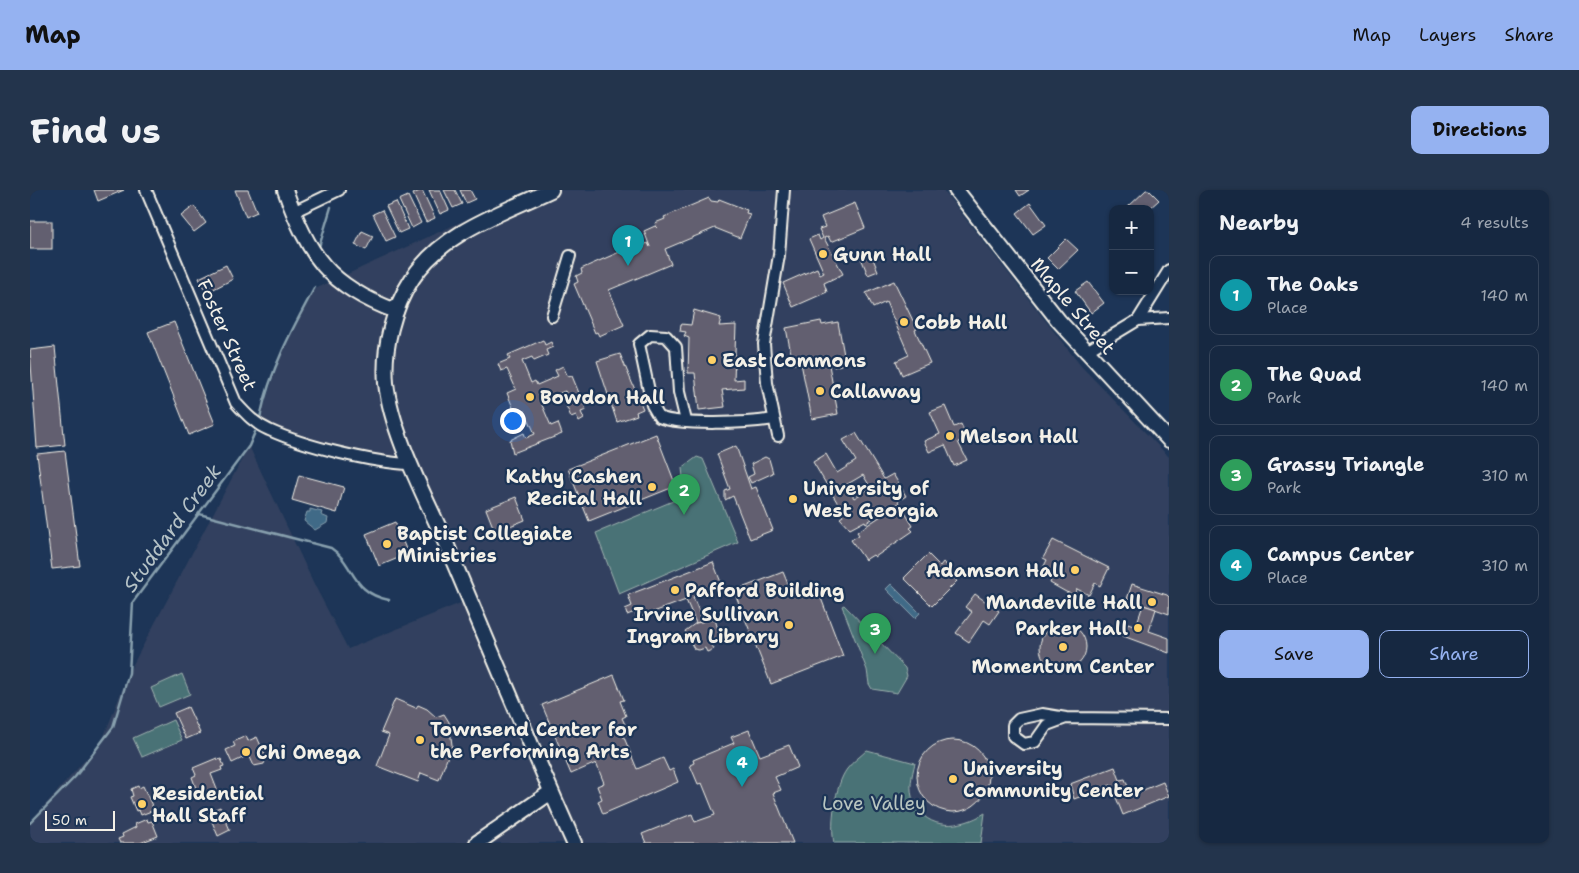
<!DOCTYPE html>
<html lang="en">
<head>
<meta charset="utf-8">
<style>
  body { margin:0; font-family:"Shantell Sans",sans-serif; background:#23344c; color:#f1f3f6 }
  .controls { position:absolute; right:15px; top:15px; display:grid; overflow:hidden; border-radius:10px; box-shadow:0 1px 4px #0004 }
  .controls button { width:45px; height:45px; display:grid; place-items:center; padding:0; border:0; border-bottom:1px solid #35445a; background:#162841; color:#f1f3f6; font:25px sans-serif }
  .scale { position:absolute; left:15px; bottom:12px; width:70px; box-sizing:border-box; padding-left:5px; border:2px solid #f4f1e8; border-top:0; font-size:14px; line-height:18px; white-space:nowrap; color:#f4f1e8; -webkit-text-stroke:4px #1d3557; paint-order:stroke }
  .you { position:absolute; left:482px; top:230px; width:18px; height:18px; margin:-12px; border:4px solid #fff; border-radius:50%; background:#1a73e8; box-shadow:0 0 0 8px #1a73e833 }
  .badge { display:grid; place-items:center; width:32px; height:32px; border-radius:50%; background:#95b2f1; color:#fff; font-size:16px; font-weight:700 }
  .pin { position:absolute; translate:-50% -41px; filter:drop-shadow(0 1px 2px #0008) }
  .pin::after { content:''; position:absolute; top:26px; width:18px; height:15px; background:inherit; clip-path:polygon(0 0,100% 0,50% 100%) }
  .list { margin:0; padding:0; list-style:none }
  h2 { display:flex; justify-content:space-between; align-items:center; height:65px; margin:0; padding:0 20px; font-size:21px }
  h2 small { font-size:16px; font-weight:400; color:#9ea6b1 }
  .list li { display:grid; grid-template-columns:32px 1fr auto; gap:15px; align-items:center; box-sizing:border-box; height:80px; margin:0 10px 10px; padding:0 10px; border:1px solid #35445a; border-radius:10px }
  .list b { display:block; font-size:19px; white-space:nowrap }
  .list p { margin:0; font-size:16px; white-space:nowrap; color:#9ea6b1 }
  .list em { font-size:16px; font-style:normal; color:#9ea6b1 }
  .actions { display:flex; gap:10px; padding:15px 20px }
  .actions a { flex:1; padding:11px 0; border:1px solid #95b2f1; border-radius:10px; text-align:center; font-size:18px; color:#95b2f1 }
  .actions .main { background:#95b2f1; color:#111 }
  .map { position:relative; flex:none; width:1139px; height:653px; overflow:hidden; border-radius:10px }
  header { display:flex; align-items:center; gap:30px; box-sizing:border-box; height:70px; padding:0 25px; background:#95b2f1; color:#111 }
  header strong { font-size:24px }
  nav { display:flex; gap:28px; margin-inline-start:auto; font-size:18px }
  .intro { display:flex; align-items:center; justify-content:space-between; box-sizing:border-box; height:120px; padding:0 30px }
  h1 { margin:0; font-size:35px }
  .button { padding:12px 22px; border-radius:10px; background:#95b2f1; color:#111; font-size:18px; font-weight:700 }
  main { display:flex; gap:30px; padding:0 30px }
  aside { flex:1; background:#162841; border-radius:10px; box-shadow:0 1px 4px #0004 }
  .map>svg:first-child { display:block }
  .built { fill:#32415e }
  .green { fill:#497276; stroke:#9eb2af }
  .water { fill:#406a87; stroke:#88a0ae }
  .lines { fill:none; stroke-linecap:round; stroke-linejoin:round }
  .stream { stroke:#88a0ae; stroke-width:2.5 }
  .building { fill:#625e6f; stroke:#f4f1e8; fill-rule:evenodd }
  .street-casing { stroke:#f4f1e8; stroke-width:14 }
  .secondary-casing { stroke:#f4f1e8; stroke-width:18 }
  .street { stroke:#1d3557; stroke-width:10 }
  .secondary { stroke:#1d3557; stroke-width:14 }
  .poi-dot { fill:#ffd166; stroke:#1d3557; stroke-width:2 }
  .labels { text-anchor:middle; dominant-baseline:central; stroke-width:4.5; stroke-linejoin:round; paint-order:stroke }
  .poi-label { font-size:19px; font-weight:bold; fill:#f4f1e8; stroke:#1d3557; text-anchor:start }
  .street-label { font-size:19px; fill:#f4f1e8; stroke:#1d3557 }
  .park-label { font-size:19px; fill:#b8c5c0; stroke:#1d3557 }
  .water-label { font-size:20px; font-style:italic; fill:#b5c2c6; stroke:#1d3557 }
</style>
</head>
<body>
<header>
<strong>Map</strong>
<nav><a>Map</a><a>Layers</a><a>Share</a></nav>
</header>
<div class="intro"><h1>Find us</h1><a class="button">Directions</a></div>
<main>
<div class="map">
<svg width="1139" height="653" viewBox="0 0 1139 653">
  <rect width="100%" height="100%" fill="#1d3557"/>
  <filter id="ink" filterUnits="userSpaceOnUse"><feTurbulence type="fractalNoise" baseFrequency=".02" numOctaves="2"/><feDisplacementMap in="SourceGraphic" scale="10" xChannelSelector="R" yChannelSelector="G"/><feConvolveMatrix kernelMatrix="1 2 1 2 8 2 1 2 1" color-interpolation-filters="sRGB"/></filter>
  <g filter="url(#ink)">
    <path class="built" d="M500,0H913L1051,176L1139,267V653H0V632L72,551L100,480L219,256L285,396L318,459L433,412L377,284L252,249L228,240V234L250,167L283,100Z"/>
    <g class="green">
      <path d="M667,267L673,269L708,352L589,404L566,343L655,306L652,278Z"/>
      <path d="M814,415L875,478L877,486L867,503L842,499L839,494L837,480L812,416Z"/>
      <path d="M152,484L160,504L129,517L121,498Z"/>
      <path d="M143,530L152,550L112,567L103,548Z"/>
      <path d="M837,560L885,573C882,585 878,600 884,612C897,642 932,638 955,623L951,653H804C800,634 805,595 817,579C822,572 831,566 837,560Z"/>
    </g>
    <g class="water">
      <path d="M280,319L292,322L291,325L298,328L297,333L285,340L274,331L277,322H280Z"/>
      <path d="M861,394L890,423L885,428L856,399Z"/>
    </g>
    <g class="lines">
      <g class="stream">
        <path d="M289,57L301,17"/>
        <path d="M230,228C240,180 262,139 285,97"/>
        <path d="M169,324L301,358C325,374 321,403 359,410"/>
        <path d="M0,633L45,587L83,537L99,483L103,412L219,256L225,242"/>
      </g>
    </g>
    <g class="building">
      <path d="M64,0H94L68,11Z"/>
      <path d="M205,0H218L227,22L216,27Z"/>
      <path d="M392,0L405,28L396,32L383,4Z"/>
      <path d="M399,0H410L419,20L410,24Z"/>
      <path d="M414,0H425L432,14L423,18Z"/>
      <path d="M430,0H440L445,9L436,13Z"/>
      <path d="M986,0H999L990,6Z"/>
      <path d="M1116,0H1119L1129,10L1119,19H1099L1098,17Z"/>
      <path d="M378,6L391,33L382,38L369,10Z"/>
      <path d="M679,8L681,11L688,12L689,9L717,20L716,23L720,24L710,48L685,38L635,59L641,74L579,100L594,135L569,146L567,142L565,143L544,94L548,92L546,86L552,83L551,79L562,74L608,54L609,57L618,53L620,57L614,41L625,36L627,38L625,33L635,29L634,27Z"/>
      <path d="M366,12L378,39L369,43L356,16Z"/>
      <path d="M825,13L835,38L801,52L798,46L794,48L813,84L794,93L797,102L763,117L753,93L787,78L790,85L794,83L779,49L788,45L790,50L793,48L789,39L795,37L791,27Z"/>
      <path d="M1000,13L1016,35L1003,44L987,23Z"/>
      <path d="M164,16L176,33L164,42L151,26Z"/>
      <path d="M352,20L365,47L356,51L343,24Z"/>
      <rect x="0" y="31" width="22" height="28"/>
      <path d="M332,41L343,46L336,60L325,55Z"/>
      <path d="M1036,49L1048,60L1028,79L1017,68Z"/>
      <path d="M841,64L848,81L838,85L831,68Z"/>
      <path d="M196,75L203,89L176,103L169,88Z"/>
      <path d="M864,91L887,139L885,140L900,173L872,185L866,171L879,165L856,112L843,118L836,103Z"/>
      <path d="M1058,92L1074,113L1061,123L1045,101Z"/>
      <path d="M664,120L691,128L689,136L706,135L704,190L714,189V198L692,200L695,217L669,220L665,183H658L659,148L654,146L656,142L650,141L651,134L661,135Z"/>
      <path d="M791,131L792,135L808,132L814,165L817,166L811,175L804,177L803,174L799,175L808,224L782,229L771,173L763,174L756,138Z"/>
      <path d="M144,132L185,234L159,245L118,142Z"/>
      <path d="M513,150L515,155L521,152L523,157L516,160L518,165L504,171L502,167L492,171L501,193L505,191L507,195L528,186L525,180L533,176L538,187L542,186L556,220L551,222L554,229L549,232L546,225L541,227L535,213L539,211L535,201L513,210L515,214L512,215L521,236L528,233L532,244L483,263L480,250L494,243L496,248L505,244L495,221L486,225L477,203L486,199L477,179L471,181L468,174L480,169L478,165Z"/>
      <path d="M25,157L35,255L7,258L0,160Z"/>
      <path d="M590,164L613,219L606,222L607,225L587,232L567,171Z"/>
      <path d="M915,216L924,237L931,234L937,248L928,252L937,270L924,276L915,255L899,262L894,251L910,244L900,222Z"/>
      <path d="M826,243L854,289L863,284L876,306L868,311L869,313L863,316L862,314L840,327L842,329L836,333L835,331L820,339L810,328L813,326L808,319L810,317L783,272L796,264L807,283L826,271L813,250ZM833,285L841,298L824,308L816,295Z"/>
      <path d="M626,244L646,296L559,331L538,279Z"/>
      <path d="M706,256L721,299L726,297L743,340L720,349L703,306L695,310V301L700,299L687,264Z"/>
      <path d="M35,261L50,376L22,379L7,264Z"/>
      <path d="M735,267L739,269L743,283L721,293L718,287L724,284L721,274Z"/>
      <path d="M269,285L314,297L307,323L262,310Z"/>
      <path d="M486,307L495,330L465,342L456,319Z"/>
      <path d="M866,316L867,318L871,316L883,336L880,338L883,341L845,367L843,365L835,370L821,350L829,345L827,342Z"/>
      <path d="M365,332L378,364L349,376L336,344Z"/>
      <path d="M1023,350L1079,378L1070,396L1065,393L1059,405L1047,399L1044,405L1036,402L1020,393L1022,388L1011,382L1017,370L1013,368Z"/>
      <path d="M898,364L910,376L913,372L922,380L919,383L927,391L902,416L874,388Z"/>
      <path d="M683,372L692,395L663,407L673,431L666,433L656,410L607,428L605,422L597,425L595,419L602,416L598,405Z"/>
      <path d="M753,382L762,404L786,395L813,466L741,494L704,401Z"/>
      <path d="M1102,394L1137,405L1139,407V424L1097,409Z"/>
      <path d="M945,404L969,421L960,434L954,430L939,452L926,443L942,422L935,417Z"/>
      <path d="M1113,415L1126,419L1119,441L1139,448V463L1093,446L1098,433L1106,436Z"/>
      <path d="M685,429L691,450L682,455L684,459L677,462L675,458L669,460L664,459L655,441L666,433Z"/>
      <circle cx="1033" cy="457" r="23"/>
      <path d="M584,485L594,510L590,511L596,526L592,528L599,543L593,545L607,579L633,568L639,581L643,579L648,592L573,624L568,611L572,609L567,596L574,593L566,573L541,584L512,515Z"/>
      <path d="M365,509L386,518L388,515L397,519L406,527L414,524L419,532L422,555L409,590L391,583L388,592L347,576L359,545L351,542Z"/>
      <path d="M158,517L170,543L156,549L144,523Z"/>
      <path d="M719,540L730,566L759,555L768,577L745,587L751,600L743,603L763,653H616L612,644L662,624L665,632L685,625L672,593L668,594L660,575L664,573L663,570L704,553L701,547Z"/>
      <path d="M216,546L218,551L227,547L236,567L234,574L224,576L219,565L202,573L196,560L205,556L203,552Z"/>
      <circle cx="923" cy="586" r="36"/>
      <path d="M187,568L188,570L191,569L194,576L191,577L192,580L181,584L188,602L176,607L172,599L167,601L162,587L166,585L163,578Z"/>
      <path d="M1085,577L1090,590L1095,589L1101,605L1133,592L1139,606L1093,625L1081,595L1044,609L1040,594Z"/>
      <path d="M108,596L109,598L113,596L124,620L111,625L109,620L106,621L100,607L103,606L101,599Z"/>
      <path d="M190,617L200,640L188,646L178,622Z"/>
      <path d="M117,629L118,632L122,631L128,646L110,653H90L88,649L93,647L92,644L106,637L105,634Z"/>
    </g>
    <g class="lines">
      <defs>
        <g id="street">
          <path d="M116,0L206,213C216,224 225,234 239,240C274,256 343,273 381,274"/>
          <path d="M263,22L309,0"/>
          <path d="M522,126L540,66"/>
          <path d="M1108,130L1139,80"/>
          <path d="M1055,162L1108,130L1139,128"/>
          <path d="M656,231L649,202L646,157L636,146L620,145L609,154L622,215L629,227C650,236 720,233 744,229"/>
          <path d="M748,246L737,193L734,154L749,65L754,0"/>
          <path d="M1036,528L1017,535L1005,552L994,554L983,546V535L989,529L1012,524L1036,528L1139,529"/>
        </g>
        <g id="secondary">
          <path d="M255,0C279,66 298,96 366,121"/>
          <path d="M521,0C473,23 413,41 382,89C363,118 353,158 356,193C362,247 399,313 420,363C461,460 501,557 544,653"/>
          <path d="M926,0L1029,131L1139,250"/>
          <path d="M447,653L521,602"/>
        </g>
      </defs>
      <use href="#street" class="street-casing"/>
      <use href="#secondary" class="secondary-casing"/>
      <use href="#street" class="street"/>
      <use href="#secondary" class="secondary"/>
    </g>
  </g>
  <g class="poi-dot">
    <circle cx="793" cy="64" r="5"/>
    <circle cx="874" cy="132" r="5"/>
    <circle cx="682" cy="170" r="5"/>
    <circle cx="790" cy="201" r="5"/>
    <circle cx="500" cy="207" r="5"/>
    <circle cx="920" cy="246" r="5"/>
    <circle cx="622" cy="297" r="5"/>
    <circle cx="763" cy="309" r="5"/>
    <circle cx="357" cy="354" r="5"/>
    <circle cx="1045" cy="380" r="5"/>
    <circle cx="645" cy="400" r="5"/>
    <circle cx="1122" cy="412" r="5"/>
    <circle cx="759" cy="435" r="5"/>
    <circle cx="1108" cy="438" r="5"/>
    <circle cx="1033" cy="457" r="5"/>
    <circle cx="390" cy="550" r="5"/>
    <circle cx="216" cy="562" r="5"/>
    <circle cx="923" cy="589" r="5"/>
    <circle cx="112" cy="614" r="5"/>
  </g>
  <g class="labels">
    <g class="poi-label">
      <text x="803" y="64">Gunn Hall</text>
      <text x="884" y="132">Cobb Hall</text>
      <text x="692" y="170">East Commons</text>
      <text x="800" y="201">Callaway</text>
      <text x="510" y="207">Bowdon Hall</text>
      <text x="930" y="246">Melson Hall</text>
      <text x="612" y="286" text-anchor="end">Kathy Cashen<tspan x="612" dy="22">Recital Hall</tspan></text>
      <text x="773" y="298">University of<tspan x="773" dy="22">West Georgia</tspan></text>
      <text x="367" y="343">Baptist Collegiate<tspan x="367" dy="22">Ministries</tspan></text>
      <text x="1035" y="380" text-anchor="end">Adamson Hall</text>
      <text x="655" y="400">Pafford Building</text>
      <text x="1112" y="412" text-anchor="end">Mandeville Hall</text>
      <text x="749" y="424" text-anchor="end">Irvine Sullivan<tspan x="749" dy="22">Ingram Library</tspan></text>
      <text x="1098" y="438" text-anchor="end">Parker Hall</text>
      <text x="1033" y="476" text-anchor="middle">Momentum Center</text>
      <text x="400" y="539">Townsend Center for<tspan x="400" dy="22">the Performing Arts</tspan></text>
      <text x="226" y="562">Chi Omega</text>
      <text x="933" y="578">University<tspan x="933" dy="22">Community Center</tspan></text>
      <text x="122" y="603">Residential<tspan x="122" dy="22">Hall Staff</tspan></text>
    </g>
    <g class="street-label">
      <text transform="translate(1043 116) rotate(50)">Maple Street</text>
      <text transform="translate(197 145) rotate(66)">Foster Street</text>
    </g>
    <g class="park-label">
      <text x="844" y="613">Love Valley</text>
    </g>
    <g class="water-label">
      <text transform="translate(142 338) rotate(-54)">Studdard Creek</text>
    </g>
  </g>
</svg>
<div class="controls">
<button>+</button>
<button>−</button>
</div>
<div class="scale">50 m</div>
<div class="you"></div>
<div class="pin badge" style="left:598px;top:76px;background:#0f9aa8">1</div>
<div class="pin badge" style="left:654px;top:325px;background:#2e9e5b">2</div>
<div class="pin badge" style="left:845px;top:464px;background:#2e9e5b">3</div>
<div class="pin badge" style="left:712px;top:597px;background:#0f9aa8">4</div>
</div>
<aside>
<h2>Nearby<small>4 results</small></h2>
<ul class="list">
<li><span class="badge" style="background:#0f9aa8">1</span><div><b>The Oaks</b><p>Place</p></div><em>140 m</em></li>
<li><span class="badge" style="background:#2e9e5b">2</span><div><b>The Quad</b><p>Park</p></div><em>140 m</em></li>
<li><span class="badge" style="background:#2e9e5b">3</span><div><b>Grassy Triangle</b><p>Park</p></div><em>310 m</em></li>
<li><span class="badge" style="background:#0f9aa8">4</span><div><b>Campus Center</b><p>Place</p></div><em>310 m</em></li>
</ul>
<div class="actions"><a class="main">Save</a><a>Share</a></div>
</aside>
</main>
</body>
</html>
